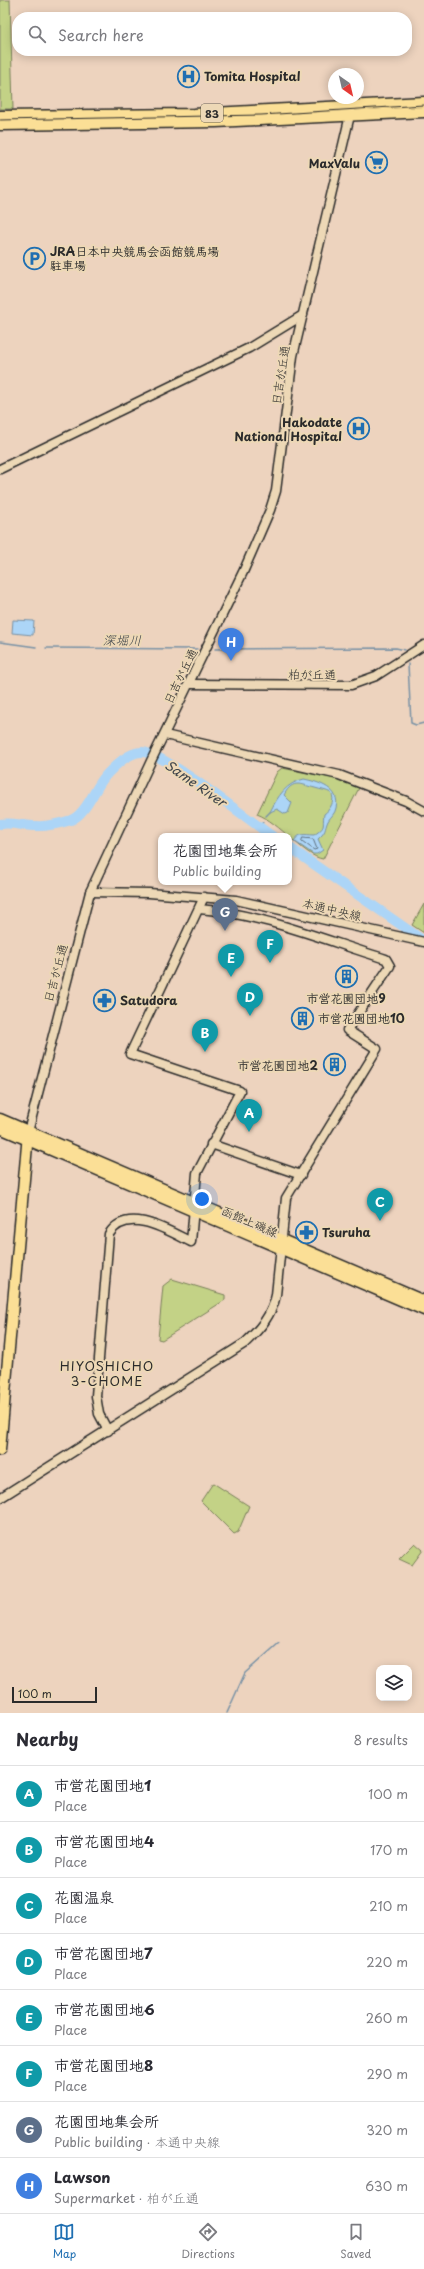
<!DOCTYPE html>
<html lang="en">
<head>
<meta charset="utf-8">
<style>
  body { margin:0; font-family:"Playpen Sans","Klee One",sans-serif; background:#f2f2f3; color:#2b2b33 }
  .controls { position:absolute; right:12px; bottom:12px; display:grid; overflow:hidden; border-radius:8px; box-shadow:0 2px 10px #0003 }
  .controls button { width:36px; height:36px; display:grid; place-items:center; padding:0; border:0; border-bottom:1px solid #e1e1e2; background:#fff; color:#2b2b33; font:20px sans-serif }
  .compass { position:absolute; left:328px; top:68px; width:36px; height:36px; border-radius:50%; background:#fff; box-shadow:0 2px 10px #0003; rotate:146deg }
  .scale { position:absolute; left:12px; bottom:10px; width:85px; box-sizing:border-box; padding-left:4px; border:2px solid #2b2b2b; border-top:0; font-size:11px; line-height:14px; white-space:nowrap; color:#2b2b2b; -webkit-text-stroke:3px #edd8b6; paint-order:stroke }
  .you { position:absolute; left:202px; top:1199px; width:14px; height:14px; margin:-10px; border:3px solid #fff; border-radius:50%; background:#1a73e8; box-shadow:0 0 0 6px #1a73e833 }
  .badge { display:grid; place-items:center; width:26px; height:26px; border-radius:50%; background:#1f6fb2; color:#fff; font-size:13px; font-weight:700 }
  .pin { position:absolute; translate:-50% -33px; filter:drop-shadow(0 1px 2px #0008) }
  .pin::after { content:''; position:absolute; top:21px; width:14px; height:12px; background:inherit; clip-path:polygon(0 0,100% 0,50% 100%) }
  .popup { position:absolute; left:158px; top:833px; width:134px; height:52px; box-sizing:border-box; display:grid; place-content:center; border-radius:8px; background:#fff; filter:drop-shadow(0 1px 3px #0005); font-size:13px; white-space:nowrap; color:#7c7c81 }
  .popup b { font-size:15px; color:#2b2b33 }
  .popup::after { content:''; position:absolute; left:50%; top:100%; margin-left:-8px; border:8px solid transparent; border-top-color:#fff }
  .list { margin:0; padding:0; list-style:none }
  h2 { display:flex; justify-content:space-between; align-items:center; height:52px; margin:0; padding:0 16px; font-size:17px }
  h2 small { font-size:13px; font-weight:400; color:#7c7c81 }
  .list li { display:grid; grid-template-columns:26px 1fr auto; gap:12px; align-items:center; box-sizing:border-box; height:56px; padding:0 16px; border-top:1px solid #e1e1e2 }
  .list b { display:block; font-size:15px; white-space:nowrap }
  .list p { margin:0; font-size:13px; white-space:nowrap; color:#7c7c81 }
  .list em { font-size:13px; font-style:normal; color:#7c7c81 }
  .icon { flex:none; width:22px; height:22px; fill:none; stroke:currentColor; stroke-width:2; stroke-linecap:round; stroke-linejoin:round }
  .map { position:relative; flex:none; width:424px; height:1713px; overflow:hidden }
  .search { position:absolute; background:#fff; box-shadow:0 2px 10px #0003; left:12px; right:12px; top:12px; height:44px; display:flex; align-items:center; gap:10px; box-sizing:border-box; padding:0 14px; border-radius:16px; color:#7c7c81; font-size:15px }
  .sheet { height:500px; background:#fff }
  nav { display:flex; justify-content:space-around; align-items:center; box-sizing:border-box; height:56px; border-top:1px solid #e1e1e2; background:#fff; font-size:11px; color:#7c7c81 }
  nav a { display:grid; justify-items:center; gap:2px }
  nav .on { color:#1f6fb2 }
  .map>svg:first-child { display:block }
  .green { fill:#c3d286; stroke:#777e58 }
  .water { fill:#acd5f7; stroke:#7891a5 }
  .lines { fill:none; stroke-linecap:round; stroke-linejoin:round }
  .shore { stroke:#5f6f7d; stroke-width:1 }
  .stream { stroke:#7891a5; stroke-width:1.5 }
  .river { stroke:#acd5f7; stroke-width:10 }
  .minor-casing { stroke:#2b2b2b; stroke-width:11 }
  .major-casing { stroke:#2b2b2b; stroke-width:13 }
  .minor { stroke:#edd8b6; stroke-width:8 }
  .major { stroke:#fbdf96; stroke-width:10 }
  .tram { stroke:#2b2b2b; stroke-width:1 }
  .labels { text-anchor:middle; dominant-baseline:central; stroke-width:4; stroke-linejoin:round; paint-order:stroke }
  .shield { fill:#edd8b6; stroke:#655f55; stroke-width:1 }
  .shield-label { font-size:11px; font-weight:bold; fill:#2b2b2b }
  .poi-label { font-size:12px; font-weight:bold; fill:#2b2b2b; stroke:#edd8b6; text-anchor:start }
  .street-label { font-size:12px; fill:#2b2b2b; stroke:#edd8b6 }
  .water-label { font-size:13px; font-style:italic; fill:#3e444a; stroke:#edd8b6 }
  .neighbourhood-label { font-size:13px; letter-spacing:1px; fill:#2b2b2b; stroke:#edd8b6 }
</style>
</head>
<body>
<div class="map">
<svg width="424" height="1713" viewBox="0 0 424 1713">
  <rect width="100%" height="100%" fill="#edd3be"/>
  <filter id="ink" filterUnits="userSpaceOnUse"><feTurbulence type="fractalNoise" baseFrequency=".025" numOctaves="2"/><feDisplacementMap in="SourceGraphic" scale="8" xChannelSelector="R" yChannelSelector="G"/><feConvolveMatrix kernelMatrix="1 2 1 2 8 2 1 2 1" color-interpolation-filters="sRGB"/></filter>
  <g filter="url(#ink)">
    <g class="green">
      <path d="M0,0H10L13,109H0Z"/>
      <path d="M282,768L337,779L359,788L323,859C305,857 279,822 257,814L277,772Z"/>
      <path d="M424,904V933L412,925Z"/>
      <path d="M172,1279L225,1295V1300L162,1340L158,1339L163,1286Z"/>
      <path d="M213,1483L249,1506L238,1532L234,1534L201,1501Z"/>
      <path d="M415,1543L423,1550L412,1565L399,1559Z"/>
    </g>
    <g class="water">
      <path d="M13,620L34,621L33,635L12,633Z"/>
      <path d="M304,779C319,782 341,789 336,808C335,814 331,816 328,821C324,830 327,831 318,839L323,850L317,854H313L294,841C300,832 304,835 314,835C327,826 322,827 324,814C330,810 336,800 331,793C326,790 321,790 315,788C302,785 293,778 284,795L292,803L288,813L285,814L277,809L270,812C278,796 286,783 304,779Z"/>
    </g>
    <g class="lines">
      <path class="shore" d="M303,838L313,839L317,849L314,850L302,841Z"/>
      <g class="stream">
        <path d="M0,642L36,647"/>
        <path d="M46,648L197,649"/>
        <path d="M215,649L396,648L405,650"/>
        <path d="M408,664L411,723L416,725L424,723"/>
        <path d="M266,816L270,812"/>
        <path d="M259,827L263,822"/>
        <path d="M227,1713L245,1673L279,1643"/>
      </g>
      <g class="river">
        <path d="M0,824C13,822 23,826 36,826C48,827 61,823 71,820C87,814 96,784 108,773C117,764 128,753 141,752C160,749 251,822 272,836"/>
        <path d="M289,847L424,941"/>
      </g>
      <defs>
        <g id="minor">
          <path d="M0,469L249,348L303,315"/>
          <path d="M189,684L351,685L376,676L424,645"/>
          <path d="M165,735L339,775L406,801L424,811"/>
          <path d="M90,892L149,893L236,900L424,942"/>
          <path d="M28,1132L90,892L151,761L244,570L270,510L276,491L293,356L351,111"/>
          <path d="M211,1144L301,1175"/>
          <path d="M108,1431L99,1414L96,1396L109,1234C127,1205 169,1231 191,1242L197,1173L240,1091L130,1054L204,897"/>
          <path d="M0,1498L245,1343C260,1329 272,1315 276,1295L286,1198L377,1049L347,1030L390,966L386,959C324,940 263,914 199,909"/>
        </g>
        <g id="major">
          <path d="M0,116L193,114L424,102"/>
          <path d="M0,125L216,122L424,112"/>
          <path d="M0,1119L424,1301"/>
          <path d="M0,1128L424,1310"/>
          <path d="M0,1450L28,1134"/>
        </g>
      </defs>
      <use href="#minor" class="minor-casing"/>
      <use href="#major" class="major-casing"/>
      <use href="#minor" class="minor"/>
      <use href="#major" class="major"/>
      <path class="tram" d="M0,120L261,115L424,105"/>
    </g>
  </g>
  <defs>
    <symbol id="hospital-ring" viewBox="-11 -11 22 22"><circle r="9.5" fill="#edd8b6" stroke="#1f6fb2" stroke-width="1.5"/><path d="M-5-5h3v3.5h4V-5h3V5h-3V1.5h-4V5h-3Z" fill="#1f6fb2"/></symbol>
    <symbol id="supermarket-ring" viewBox="-11 -11 22 22"><circle r="9.5" fill="#edd8b6" stroke="#1f6fb2" stroke-width="1.5"/><path d="M-6-5.5h2.5l.6 2H6L4.5 2H-2.5L-4.4-4H-6ZM-1.5 3.2a1.3 1.3 0 1 0 .1 0ZM3 3.2a1.3 1.3 0 1 0 .1 0Z" fill="#1f6fb2"/></symbol>
    <symbol id="parking-ring" viewBox="-11 -11 22 22"><circle r="9.5" fill="#edd8b6" stroke="#1f6fb2" stroke-width="1.5"/><path d="M-3.5-5.5H1a3.5 3.5 0 0 1 0 7H-1V5.5H-3.5ZM-1-3.4V-.6H.8a1.4 1.4 0 0 0 0-2.8Z" fill="#1f6fb2"/></symbol>
    <symbol id="building-ring" viewBox="-11 -11 22 22"><circle r="9.5" fill="#edd8b6" stroke="#1f6fb2" stroke-width="1.5"/><path d="M-4-6H4V6H1V3H-1V6H-4ZM-2.5-4.3h1.7v1.8h-1.7ZM.8-4.3h1.7v1.8H.8ZM-2.5-1h1.7V.8h-1.7ZM.8-1h1.7V.8H.8Z" fill="#1f6fb2"/></symbol>
    <symbol id="pharmacy-ring" viewBox="-11 -11 22 22"><circle r="9.5" fill="#edd8b6" stroke="#1f6fb2" stroke-width="1.5"/><path d="M-2-6h4v4h4v4h-4v4h-4v-4h-4v-4h4Z" fill="#1f6fb2"/></symbol>
  </defs>
  <g fill-rule="evenodd">
    <use href="#hospital-ring" x="176" y="64" width="25" height="25"/>
    <use href="#supermarket-ring" x="364" y="150" width="25" height="25"/>
    <use href="#parking-ring" x="22" y="246" width="25" height="25"/>
    <use href="#hospital-ring" x="346" y="416" width="25" height="25"/>
    <use href="#building-ring" x="334" y="964" width="25" height="25"/>
    <use href="#pharmacy-ring" x="92" y="988" width="25" height="25"/>
    <use href="#building-ring" x="290" y="1006" width="25" height="25"/>
    <use href="#building-ring" x="322" y="1052" width="25" height="25"/>
    <use href="#pharmacy-ring" x="294" y="1220" width="25" height="25"/>
  </g>
  <g class="labels">
    <rect class="shield" x="201" y="104" width="22" height="18" rx="3"/>
    <g class="shield-label">
      <text x="212" y="113">83</text>
    </g>
    <g class="poi-label">
      <text x="204" y="76">Tomita Hospital</text>
      <text x="360" y="163" text-anchor="end">MaxValu</text>
      <text x="50" y="251">JRA日本中央競馬会函館競馬場<tspan x="50" dy="14">駐車場</tspan></text>
      <text x="342" y="422" text-anchor="end">Hakodate<tspan x="342" dy="14">National Hospital</tspan></text>
      <text x="346" y="998" text-anchor="middle">市営花園団地9</text>
      <text x="120" y="1000">Satudora</text>
      <text x="318" y="1018">市営花園団地10</text>
      <text x="318" y="1065" text-anchor="end">市営花園団地2</text>
      <text x="322" y="1232">Tsuruha</text>
    </g>
    <g class="street-label">
      <text transform="translate(280 375) rotate(-81)">日吉が丘通</text>
      <text x="312" y="674">柏が丘通</text>
      <text transform="translate(180 676) rotate(-64)">日吉が丘通</text>
      <text transform="translate(332 909) rotate(13)">本通中央線</text>
      <text transform="translate(55 973) rotate(-75)">日吉が丘通</text>
      <text transform="translate(250 1221) rotate(23)">函館上磯線</text>
    </g>
    <g class="water-label">
      <text x="122" y="639">深堀川</text>
      <text transform="translate(196 783) rotate(35)">Same River</text>
    </g>
    <g class="neighbourhood-label">
      <text x="107" y="1365">HIYOSHICHO<tspan x="107" dy="15">3-CHOME</tspan></text>
    </g>
  </g>
</svg>
<div class="controls">
<button><svg class="icon" aria-label="layers" viewBox="0 0 24 24"><path d="M12 4l9 5-9 5-9-5zM3 14l9 5 9-5"/></svg></button>
</div>
<svg class="compass" viewBox="-18 -18 36 36"><path d="M0-13l5 13h-10z" fill="#e53935"/><path d="M0 13l5-13h-10z" fill="#7c7c81"/></svg>
<div class="scale">100 m</div>
<div class="you"></div>
<div class="pin badge" style="left:249px;top:1132px;background:#0f9aa8">A</div>
<div class="pin badge" style="left:205px;top:1052px;background:#0f9aa8">B</div>
<div class="pin badge" style="left:380px;top:1221px;background:#0f9aa8">C</div>
<div class="pin badge" style="left:250px;top:1016px;background:#0f9aa8">D</div>
<div class="pin badge" style="left:231px;top:977px;background:#0f9aa8">E</div>
<div class="pin badge" style="left:270px;top:963px;background:#0f9aa8">F</div>
<div class="pin badge" style="left:225px;top:931px;background:#5c6f8a">G</div>
<div class="popup"><b>花園団地集会所</b>Public building</div>
<div class="pin badge" style="left:231px;top:661px;background:#3f7fe0">H</div>
<div class="search"><svg class="icon" aria-label="search" viewBox="0 0 24 24"><circle cx="10" cy="10" r="6"/><path d="M15 15l6 6"/></svg>Search here</div>
</div>
<section class="sheet">
<h2>Nearby<small>8 results</small></h2>
<ul class="list">
<li><span class="badge" style="background:#0f9aa8">A</span><div><b>市営花園団地1</b><p>Place</p></div><em>100 m</em></li>
<li><span class="badge" style="background:#0f9aa8">B</span><div><b>市営花園団地4</b><p>Place</p></div><em>170 m</em></li>
<li><span class="badge" style="background:#0f9aa8">C</span><div><b>花園温泉</b><p>Place</p></div><em>210 m</em></li>
<li><span class="badge" style="background:#0f9aa8">D</span><div><b>市営花園団地7</b><p>Place</p></div><em>220 m</em></li>
<li><span class="badge" style="background:#0f9aa8">E</span><div><b>市営花園団地6</b><p>Place</p></div><em>260 m</em></li>
<li><span class="badge" style="background:#0f9aa8">F</span><div><b>市営花園団地8</b><p>Place</p></div><em>290 m</em></li>
<li><span class="badge" style="background:#5c6f8a">G</span><div><b>花園団地集会所</b><p>Public building · 本通中央線</p></div><em>320 m</em></li>
<li><span class="badge" style="background:#3f7fe0">H</span><div><b>Lawson</b><p>Supermarket · 柏が丘通</p></div><em>630 m</em></li>
</ul>
</section>
<nav>
<a class="on"><svg class="icon" aria-label="map" viewBox="0 0 24 24"><path d="M3 6l6-2 6 2 6-2v14l-6 2-6-2-6 2zM9 4v14M15 6v14"/></svg>Map</a>
<a><svg class="icon" aria-label="directions" viewBox="0 0 24 24"><path d="M12 3l9 9-9 9-9-9zM9 14v-3h6M13 9l2 2-2 2"/></svg>Directions</a>
<a><svg class="icon" aria-label="saved" viewBox="0 0 24 24"><path d="M7 4h10v16l-5-4-5 4z"/></svg>Saved</a>
</nav>
</body>
</html>
